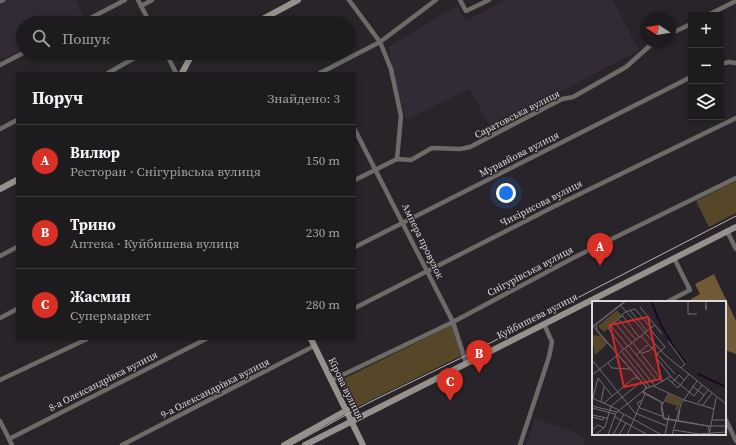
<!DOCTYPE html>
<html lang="uk">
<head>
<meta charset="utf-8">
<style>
  body { margin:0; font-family:"Source Serif 4",serif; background:#2b282c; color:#f1f3f6 }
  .controls { position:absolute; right:12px; top:12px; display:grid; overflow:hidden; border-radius:0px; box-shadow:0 2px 6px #0003 }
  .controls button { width:36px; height:36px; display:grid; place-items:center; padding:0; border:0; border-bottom:1px solid #3c393d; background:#1e1b1f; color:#f1f3f6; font:20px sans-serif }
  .compass { position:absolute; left:640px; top:12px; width:36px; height:36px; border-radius:50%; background:#1e1b1f; box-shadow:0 2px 6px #0003; rotate:282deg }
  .you { position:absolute; left:506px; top:193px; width:14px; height:14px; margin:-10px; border:3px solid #fff; border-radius:50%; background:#1a73e8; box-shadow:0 0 0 6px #1a73e833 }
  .badge { display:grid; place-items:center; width:26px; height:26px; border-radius:50%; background:#d93025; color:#fff; font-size:13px; font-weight:700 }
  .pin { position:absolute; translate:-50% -33px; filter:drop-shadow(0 1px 2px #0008) }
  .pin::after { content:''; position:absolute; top:21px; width:14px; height:12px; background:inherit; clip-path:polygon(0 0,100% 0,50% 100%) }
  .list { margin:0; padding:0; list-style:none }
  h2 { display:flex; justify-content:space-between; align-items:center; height:52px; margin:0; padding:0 16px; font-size:17px }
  h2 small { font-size:13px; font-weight:400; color:#a1a1a4 }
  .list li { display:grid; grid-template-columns:26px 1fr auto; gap:12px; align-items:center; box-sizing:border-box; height:72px; padding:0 16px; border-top:1px solid #3c393d }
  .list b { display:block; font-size:15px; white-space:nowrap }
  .list p { margin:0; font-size:13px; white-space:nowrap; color:#a1a1a4 }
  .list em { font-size:13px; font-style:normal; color:#a1a1a4 }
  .icon { flex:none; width:22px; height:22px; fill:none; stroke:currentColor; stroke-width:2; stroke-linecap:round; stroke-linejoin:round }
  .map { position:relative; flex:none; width:736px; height:445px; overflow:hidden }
  .search { position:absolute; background:#1e1b1f; box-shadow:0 2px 6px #0003; left:16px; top:16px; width:340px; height:44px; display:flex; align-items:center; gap:10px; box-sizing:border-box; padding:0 14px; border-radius:22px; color:#a1a1a4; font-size:15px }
  .panel { position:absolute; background:#1e1b1f; box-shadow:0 2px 6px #0003; left:16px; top:72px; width:340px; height:268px; border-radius:0px }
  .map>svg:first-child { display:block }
  .built { fill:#322a35 }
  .green { fill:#574729 }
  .forest { fill:#705b36 }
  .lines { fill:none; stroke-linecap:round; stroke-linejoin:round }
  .street { stroke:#6d6b68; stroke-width:4.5 }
  .secondary { stroke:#95928d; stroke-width:6 }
  .tram { stroke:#b7b4b8; stroke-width:1 }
  .labels { text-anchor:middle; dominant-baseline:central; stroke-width:3; stroke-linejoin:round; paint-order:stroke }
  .street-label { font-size:10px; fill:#dcd9dd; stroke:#282429 }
  .inset-river { fill:none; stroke:#1d0824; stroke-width:2 }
  .inset-road { fill:none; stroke:#706c71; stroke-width:1 }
  .view { fill:#d62828; fill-opacity:0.15; stroke:#d62828; stroke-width:2 }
  .inset-edge { fill:none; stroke:#dcd9dd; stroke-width:2 }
</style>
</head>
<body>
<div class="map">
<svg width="736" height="445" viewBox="0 0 736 445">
  <rect width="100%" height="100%" fill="#282429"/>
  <g class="built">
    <path d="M0,0H76L84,17L72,23H23V49L0,61Z"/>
    <path d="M505,0H613L639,50L492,129L469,89L406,120L401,104L388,47L456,6L466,21Z"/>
    <path d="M535,419L570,430L585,440L583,445H526Z"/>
  </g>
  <g class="green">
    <path d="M736,181V213L709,227L696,201Z"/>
    <path d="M452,325L461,356L353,409L339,381Z"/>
  </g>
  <path class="forest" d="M714,274L736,321V354L725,350V302H692L691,299L700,294L695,284Z"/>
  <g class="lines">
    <g class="street">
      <path d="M138,0L150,23"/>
      <path d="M349,0L380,42L391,69L401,116L397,159"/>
      <path d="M460,0L466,11L489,0"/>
      <path d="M0,1L3,0"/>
      <path d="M141,6L152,0"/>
      <path d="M708,15L736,1"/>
      <path d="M81,23L125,0"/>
      <path d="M670,34L691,24"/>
      <path d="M166,53L176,73"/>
      <path d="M721,64L729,62L736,63"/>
      <path d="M0,65L23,53"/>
      <path d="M108,73L143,53"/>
      <path d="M320,73L380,42L436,0"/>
      <path d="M0,129L17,120"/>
      <path d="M355,130L453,322L466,363"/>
      <path d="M355,180L397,159L411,160L432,148L460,149L470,147L562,99L573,97L626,67L654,42"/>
      <path d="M727,231L736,249"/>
      <path d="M355,247L691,77"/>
      <path d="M0,256L17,247"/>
      <path d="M667,302L690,290L674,258"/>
      <path d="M355,308L553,207L736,118"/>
      <path d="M0,318L17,309"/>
      <path d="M0,380L87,339"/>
      <path d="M332,380L453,322L575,257L736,178"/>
      <path d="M725,418L736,441"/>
      <path d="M0,421L12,445"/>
      <path d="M9,439L206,339"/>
      <path d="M122,445L314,346"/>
      <path d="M520,445L549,357L552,342L544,324"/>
    </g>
    <g class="secondary">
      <path d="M255,23L298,0"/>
      <path d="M182,73L190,58L198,53"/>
      <path d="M0,189L17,180"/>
      <path d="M311,339L363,445"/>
      <path d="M284,445L347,410"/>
      <path d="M305,445L736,227"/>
    </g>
    <path class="tram" d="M291,445L368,403L463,357L736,216"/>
  </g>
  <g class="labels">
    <g class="street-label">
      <text transform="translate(517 114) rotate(-27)">Саратовська вулиця</text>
      <text transform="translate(519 154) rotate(-27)">Муравйова вулиця</text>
      <text transform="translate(541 203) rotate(-27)">Чикірисова вулиця</text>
      <text transform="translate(423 241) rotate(64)">Ампера провулок</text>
      <text transform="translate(530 271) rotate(-28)">Снігурівська вулиця</text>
      <text transform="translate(537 316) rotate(-27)">Куйбишева вулиця</text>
      <text transform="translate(103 381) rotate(-27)">8-а Олександрівка вулиця</text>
      <text transform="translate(215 388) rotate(-27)">9-а Олександрівка вулиця</text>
      <text transform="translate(346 388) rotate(64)">Кірова вулиця</text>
    </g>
  </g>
  <g transform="translate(592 301)">
    <rect width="134" height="134" fill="#282429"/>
    <path d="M25,9L30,15L12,31L6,25ZM2,28L16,42L3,54L0,34L8,35ZM77,93L90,99L85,110L83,109L85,105L73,101Z" fill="#574729"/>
    <path class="inset-river" d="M59,0L69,24L83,48M85,50L94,62M106,73L134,86"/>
    <path class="inset-road" d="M96,0V13H105M114,0V9V4M29,5L73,54L134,103M48,6L70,33M38,9L55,30M30,15L16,27L32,49M27,19L44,39M23,22L40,42M4,23L5,29L54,86L51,92L69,101L72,117L116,125L118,134M0,24L55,87L61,85L92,99L122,108M19,25L36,45M0,26L33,0M1,26L34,0M58,28L73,46L63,55L80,77L102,95L110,84M49,35L83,73M47,36L30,14L33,11L43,8L59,27M76,40L93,63L89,67M41,42L71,81M37,45L63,77L60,82M33,48L63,85M30,51L58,86M27,52L63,24M50,52L57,50L63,44M44,54L56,44M0,59L43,112L75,125M16,62L20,67L38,68M0,74L26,54M76,78L86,87L97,73M80,82L87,74L92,79M62,85L79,75M100,85L112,94M50,90L71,102M0,97L27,109M1,97L6,77L20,95M50,99L45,102L48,107L70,115L72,118L116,125H134M9,101L12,86M12,102L42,77H46M106,102L116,89M111,104L120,92M0,105L25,111M0,107L23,113M26,110L70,134M0,114L15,117M71,115L69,106L77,92M0,116L11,119L12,116M23,116L56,134M120,119H134M86,120L88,108M0,129L6,124L12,127M82,129L107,133L134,131M3,134L13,126L19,105L49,81M16,134L24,112L55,87M21,134L32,113M27,134L34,122M35,134L53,93M73,134L77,114M80,134L89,103L105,80M117,134L124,97"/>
    <path class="view" d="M56,16L69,78L32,86L18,24Z"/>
    <rect width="134" height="134" class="inset-edge"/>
  </g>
</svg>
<div class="controls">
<button>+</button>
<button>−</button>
<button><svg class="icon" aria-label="layers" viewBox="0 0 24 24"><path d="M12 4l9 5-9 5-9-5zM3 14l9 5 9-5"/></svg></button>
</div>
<svg class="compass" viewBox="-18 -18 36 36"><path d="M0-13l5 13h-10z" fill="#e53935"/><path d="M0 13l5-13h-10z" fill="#a1a1a4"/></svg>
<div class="you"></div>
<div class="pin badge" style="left:600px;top:266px">A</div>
<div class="pin badge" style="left:479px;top:373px">B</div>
<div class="pin badge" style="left:450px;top:401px">C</div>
<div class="search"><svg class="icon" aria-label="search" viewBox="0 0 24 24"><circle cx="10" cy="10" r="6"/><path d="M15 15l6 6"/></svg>Пошук</div>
<section class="panel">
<h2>Поруч<small>Знайдено: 3</small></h2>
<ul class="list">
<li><span class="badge">A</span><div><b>Вилюр</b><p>Ресторан · Снігурівська вулиця</p></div><em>150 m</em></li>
<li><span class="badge">B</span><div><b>Трино</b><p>Аптека · Куйбишева вулиця</p></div><em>230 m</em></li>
<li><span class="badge">C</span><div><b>Жасмин</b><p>Супермаркет</p></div><em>280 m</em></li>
</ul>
</section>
</div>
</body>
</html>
